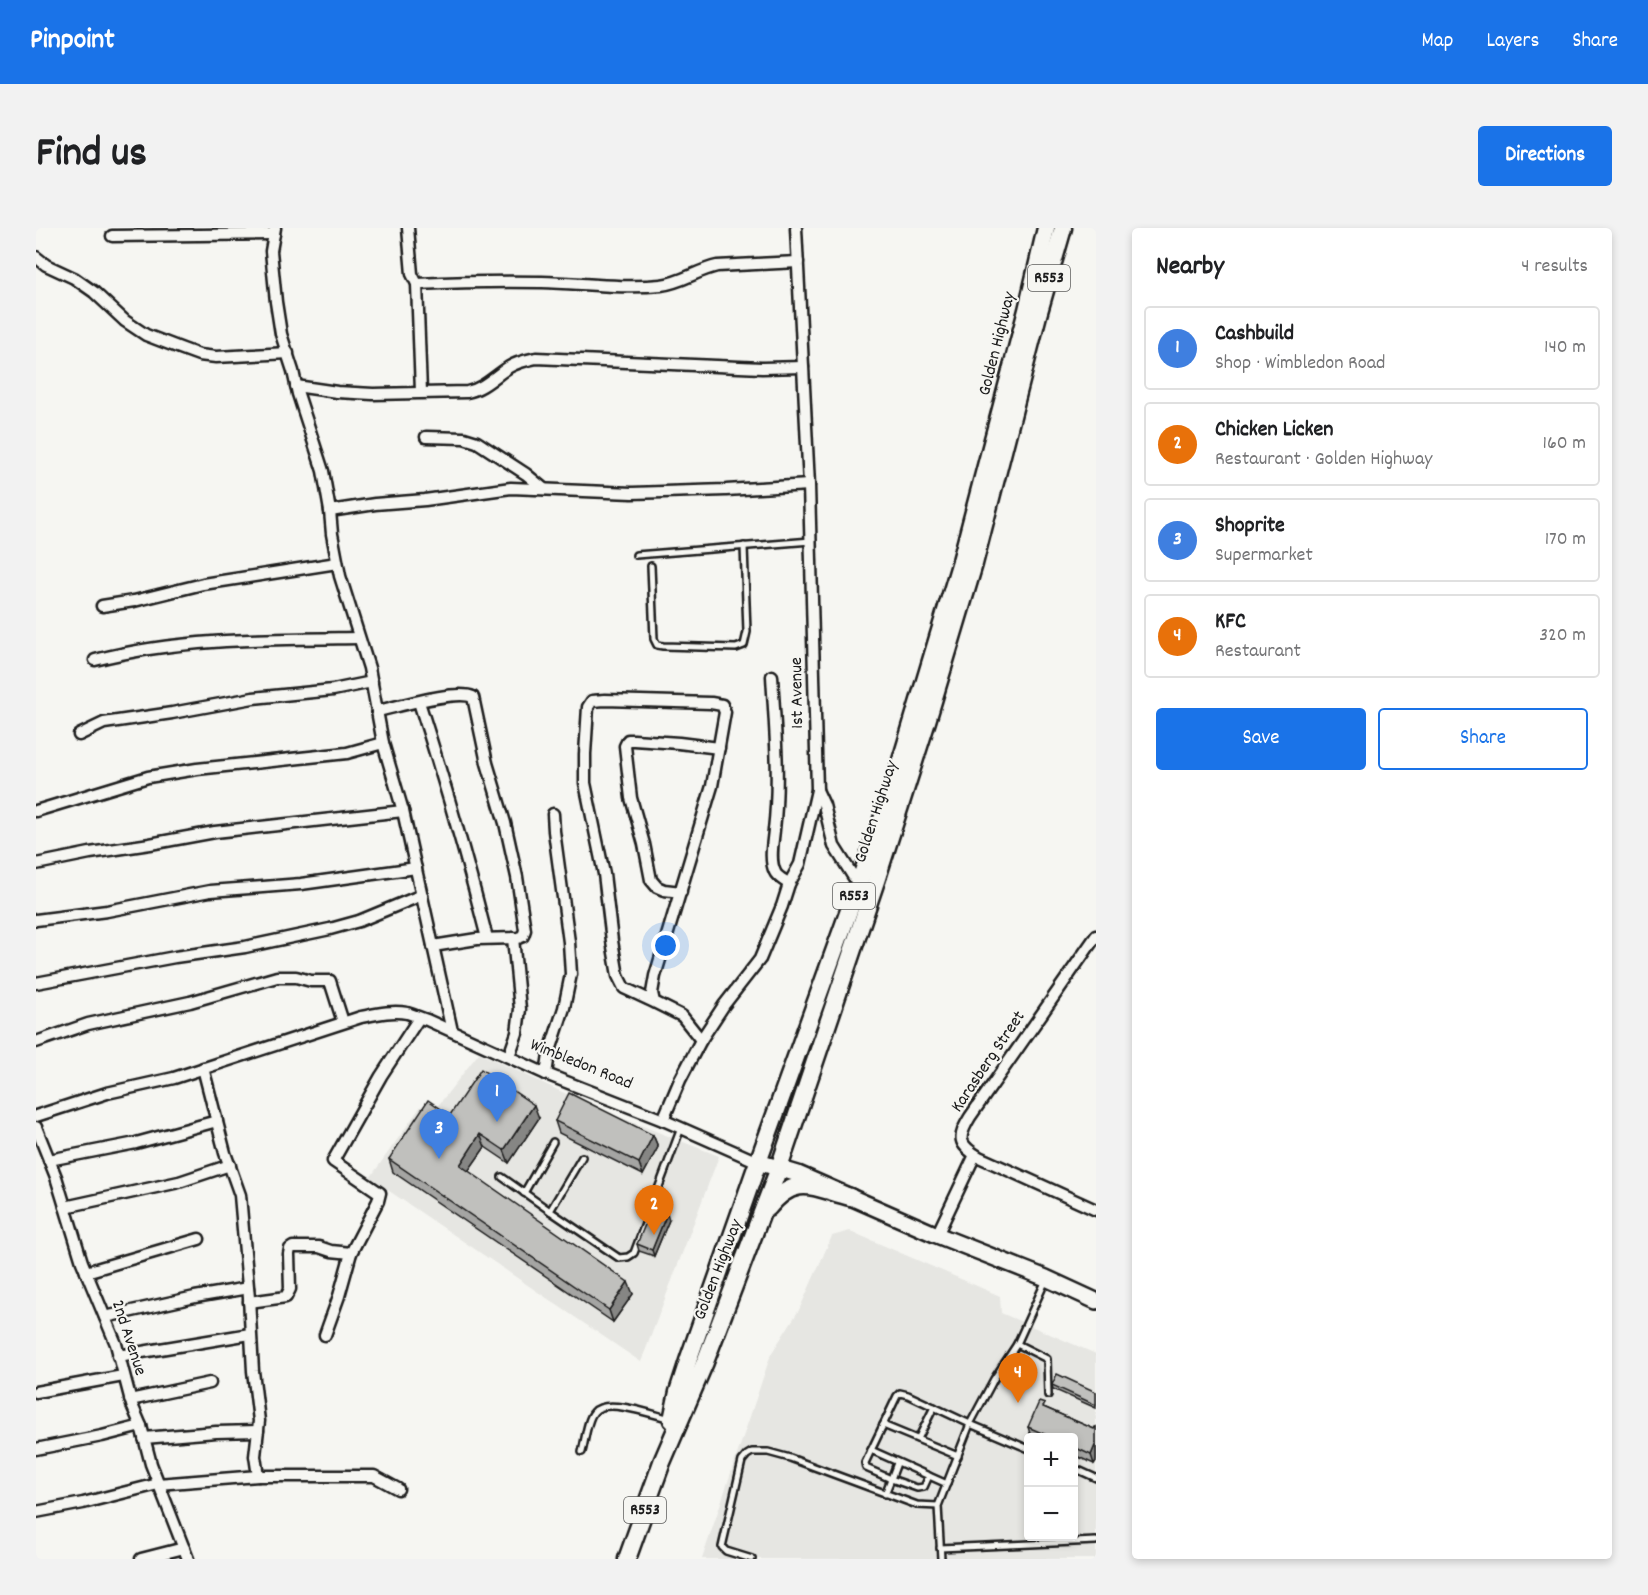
<!DOCTYPE html>
<html lang="en">
<head>
<meta charset="utf-8">
<style>
  body { margin:0; font-family:Dekko,sans-serif; background:#f2f2f2; color:#202124 }
  .controls { position:absolute; right:18px; bottom:18px; display:grid; overflow:hidden; border-radius:6px; box-shadow:0 3px 9px #0003 }
  .controls button { width:54px; height:54px; display:grid; place-items:center; padding:0; border:0; border-bottom:2px solid #e0e0e0; background:#fff; color:#202124; font:30px sans-serif }
  .you { position:absolute; left:630px; top:718px; width:21px; height:21px; margin:-15px; border:4px solid #fff; border-radius:50%; background:#1a73e8; box-shadow:0 0 0 9px #1a73e833 }
  .badge { display:grid; place-items:center; width:39px; height:39px; border-radius:50%; background:#1a73e8; color:#fff; font-size:20px; font-weight:700 }
  .pin { position:absolute; translate:-50% -50px; filter:drop-shadow(0 2px 3px #0008) }
  .pin::after { content:''; position:absolute; top:32px; width:21px; height:18px; background:inherit; clip-path:polygon(0 0,100% 0,50% 100%) }
  .list { margin:0; padding:0; list-style:none }
  h2 { display:flex; justify-content:space-between; align-items:center; height:78px; margin:0; padding:0 24px; font-size:26px }
  h2 small { font-size:20px; font-weight:400; color:#757577 }
  .list li { display:grid; grid-template-columns:39px 1fr auto; gap:18px; align-items:center; box-sizing:border-box; height:84px; margin:0 12px 12px; padding:0 12px; border:2px solid #e0e0e0; border-radius:6px }
  .list b { display:block; font-size:22px; white-space:nowrap }
  .list p { margin:0; font-size:20px; white-space:nowrap; color:#757577 }
  .list em { font-size:20px; font-style:normal; color:#757577 }
  .actions { display:flex; gap:12px; padding:18px 24px }
  .actions a { flex:1; padding:14px 0; border:2px solid #1a73e8; border-radius:6px; text-align:center; font-size:21px; color:#1a73e8 }
  .actions .main { background:#1a73e8; color:#fff }
  .map { position:relative; flex:none; width:1060px; height:1331px; overflow:hidden; border-radius:6px }
  header { display:flex; align-items:center; gap:36px; box-sizing:border-box; height:84px; padding:0 30px; background:#1a73e8; color:#fff }
  header strong { font-size:28px }
  nav { display:flex; gap:33px; margin-inline-start:auto; font-size:21px }
  .intro { display:flex; align-items:center; justify-content:space-between; box-sizing:border-box; height:144px; padding:0 36px }
  h1 { margin:0; font-size:42px }
  .button { padding:15px 27px; border-radius:6px; background:#1a73e8; color:#fff; font-size:21px; font-weight:700 }
  main { display:flex; gap:36px; padding:0 36px }
  aside { flex:1; background:#fff; border-radius:6px; box-shadow:0 3px 9px #0003 }
  .map>svg:first-child { display:block }
  .built { fill:#e6e6e2; fill-rule:evenodd }
  .lines { fill:none; stroke-linecap:round; stroke-linejoin:round }
  .lane-casing { stroke:#1c1c1c; stroke-width:10 }
  .street-casing { stroke:#1c1c1c; stroke-width:15 }
  .secondary-casing { stroke:#1c1c1c; stroke-width:20 }
  .primary-casing { stroke:#1c1c1c; stroke-width:21 }
  .lane { stroke:#f6f6f2; stroke-width:5 }
  .street { stroke:#f6f6f2; stroke-width:10 }
  .secondary { stroke:#f6f6f2; stroke-width:15 }
  .primary { stroke:#f6f6f2; stroke-width:16 }
  .wall { fill:#a5a5a3; stroke:#1c1c1c; stroke-width:1.5 }
  .shaded-wall { fill:#868684; stroke:#1c1c1c; stroke-width:1.5 }
  .building { fill:#c0c0bd; stroke:#1c1c1c; stroke-width:1.5 }
  .labels { text-anchor:middle; dominant-baseline:central; stroke-width:4.5; stroke-linejoin:round; paint-order:stroke }
  .shield { fill:#f6f6f2; stroke:#5d5d5c; stroke-width:1.5 }
  .shield-label { font-size:16px; font-weight:bold; fill:#1c1c1c }
  .street-label { font-size:18px; fill:#1c1c1c; stroke:#f6f6f2 }
</style>
</head>
<body>
<header>
<strong>Pinpoint</strong>
<nav><a>Map</a><a>Layers</a><a>Share</a></nav>
</header>
<div class="intro"><h1>Find us</h1><a class="button">Directions</a></div>
<main>
<div class="map">
<svg width="1060" height="1331" viewBox="0 0 1060 1331">
  <rect width="100%" height="100%" fill="#f6f6f2"/>
  <filter id="ink" filterUnits="userSpaceOnUse"><feTurbulence type="fractalNoise" baseFrequency=".0167" numOctaves="2"/><feDisplacementMap in="SourceGraphic" scale="12" xChannelSelector="R" yChannelSelector="G"/><feConvolveMatrix kernelMatrix="1 2 1 2 8 2 1 2 1" color-interpolation-filters="sRGB"/></filter>
  <g filter="url(#ink)">
    <g class="built">
      <path d="M443,825L558,879L683,928L605,1134L334,950L385,878L397,884Z"/>
      <path d="M814,1003L964,1068L965,1085L1060,1126V1331H666L735,1126L763,1082L796,1008ZM993,1210H1038V1308H993Z"/>
    </g>
    <g class="lines">
      <defs>
        <g id="lane">
          <path d="M600,327L775,313"/>
          <path d="M615,338L618,411L621,417L627,418L700,420L708,417L711,404L708,318"/>
          <path d="M546,929L514,983L583,1030L592,1029L598,1025L645,900"/>
          <path d="M466,949L514,983"/>
          <path d="M488,965L517,914"/>
          <path d="M981,1116L1011,1131L1012,1167"/>
          <path d="M847,1197L922,1228"/>
          <path d="M882,1211L898,1179"/>
          <path d="M993,1221L934,1196L958,1151L981,1116L1010,1052"/>
          <path d="M835,1222L911,1256"/>
          <path d="M546,1224C549,1213 551,1191 558,1184C570,1169 618,1187 635,1191"/>
          <path d="M861,1235L855,1251L881,1260L888,1259L893,1248"/>
          <path d="M1038,1240L1060,1250"/>
          <path d="M849,1266L855,1251L830,1240L829,1235L861,1168L864,1165L872,1167L934,1196L902,1278L905,1331"/>
          <path d="M904,1320L1060,1313"/>
          <path d="M716,1331L690,1323L686,1319L706,1233L711,1227L716,1224H732L754,1230L881,1277L902,1278"/>
        </g>
        <g id="street">
          <path d="M239,0L235,23L240,74L245,106L257,143L262,166L287,243L294,283L296,306L304,348L333,440L347,515L367,583L416,803"/>
          <path d="M372,0L376,46L381,56L385,164"/>
          <path d="M76,8L238,6"/>
          <path d="M0,29L10,37L38,50L58,64L89,93L110,107L144,120L163,127L180,129L252,125"/>
          <path d="M381,56C423,54 464,53 506,54C545,55 586,61 625,57C645,55 662,42 681,38L762,34"/>
          <path d="M260,158L301,164L337,166L431,164C447,161 459,148 473,139C481,134 491,132 500,130L726,140L767,139"/>
          <path d="M390,209L428,210L441,214L490,246L508,261"/>
          <path d="M294,283L339,276L389,272L475,260L596,265L690,262L773,257"/>
          <path d="M66,378L98,373L167,356L301,335"/>
          <path d="M59,432C145,410 235,411 323,410"/>
          <path d="M736,448C739,500 744,550 738,602C737,614 733,632 739,644C741,649 748,652 753,656"/>
          <path d="M383,474C408,552 431,631 451,710"/>
          <path d="M341,483C361,479 420,461 437,469L451,535L469,595L481,649L489,702L487,708L482,710L441,711L397,718"/>
          <path d="M43,507L68,495L136,485L217,470L297,462L336,454"/>
          <path d="M781,562L788,577L798,618L822,656"/>
          <path d="M0,583L112,549L161,541L311,525L347,515"/>
          <path d="M0,636L54,625L114,616L179,604L367,583"/>
          <path d="M645,664L628,662L621,659L615,652L608,616L595,570L589,518L592,512H598L643,515L683,520"/>
          <path d="M0,692L71,683L174,663L265,656L380,640"/>
          <path d="M1060,708L934,889C922,909 921,916 943,929L1060,982"/>
          <path d="M0,755L139,729L209,719L294,701L323,693L386,667"/>
          <path d="M618,774L588,760L582,748L576,713L568,646L549,555V526L552,479L556,473L569,472L675,475L686,477L689,484L676,558L619,748L616,765L618,774L646,788L665,812"/>
          <path d="M0,814L52,796L154,774L241,749H260L275,753H294L307,794"/>
          <path d="M473,828L481,805L484,781L477,710"/>
          <path d="M167,840L189,925L204,967L213,1070L217,1143L223,1193L219,1228L222,1248"/>
          <path d="M510,846L513,826L528,780L535,746L533,714L518,603L517,586"/>
          <path d="M0,888L71,865L138,850L325,789C340,786 356,782 371,785C378,787 384,790 391,792L510,846L627,892L722,934"/>
          <path d="M627,892L644,852L665,812L688,777L724,731L746,678L753,656L764,636L781,562L773,257L760,0"/>
          <path d="M0,899L20,949L46,1034L80,1116L96,1177L105,1198L115,1236L152,1331"/>
          <path d="M13,932L100,915L181,893"/>
          <path d="M29,979L143,954L194,937"/>
          <path d="M901,1007L939,927"/>
          <path d="M50,1044L163,1011"/>
          <path d="M213,1074L250,1069L254,1061L253,1026L254,1021L257,1019H283L295,1023L315,1025"/>
          <path d="M69,1089L159,1069L212,1060"/>
          <path d="M289,1107L303,1068L315,1025L342,973L344,965L297,933L345,848L383,790"/>
          <path d="M82,1128L214,1106"/>
          <path d="M0,1164L87,1148"/>
          <path d="M94,1172L174,1155"/>
          <path d="M108,1210L180,1204L222,1203"/>
          <path d="M0,1221L66,1208L105,1198"/>
          <path d="M0,1284L47,1275L122,1256L222,1248H338L362,1261"/>
          <path d="M105,1331L148,1320"/>
        </g>
        <path id="secondary" d="M722,934L762,946L901,1007L1010,1050L1060,1073"/>
        <g id="primary">
          <path d="M732,980C760,945 778,960 814,969"/>
          <path d="M636,1192L642,1164L653,1130L722,934L854,569L925,333L991,82L1010,0"/>
          <path d="M591,1331L626,1234L669,1134L743,940L841,650L891,493L938,336L1002,87L1027,0"/>
        </g>
      </defs>
      <use href="#lane" class="lane-casing"/>
      <use href="#street" class="street-casing"/>
      <use href="#secondary" class="secondary-casing"/>
      <use href="#primary" class="primary-casing"/>
      <use href="#lane" class="lane"/>
      <use href="#street" class="street"/>
      <use href="#secondary" class="secondary"/>
      <use href="#primary" class="primary"/>
    </g>
    <g class="wall">
      <path d="M414,887L503,890L473,935L449,919L432,943L597,1066L577,1094L357,944L353,931Z"/>
      <path d="M519,893L617,907L622,919L607,947L523,905Z"/>
      <path d="M633,992L618,1028L603,1023L601,1016Z"/>
      <path d="M1016,1157L1060,1164V1180L1017,1161Z"/>
      <path d="M1010,1180L1058,1201L1060,1199V1233L1058,1236L1038,1227V1209H995L992,1199Z"/>
    </g>
    <g class="shaded-wall">
      <path d="M498,877L503,890L473,935L468,922Z"/>
      <path d="M444,906L449,919L428,949L424,937Z"/>
      <path d="M617,907L622,919L607,947L603,935Z"/>
      <path d="M631,985L633,992L618,1028L616,1022Z"/>
      <path d="M592,1054L597,1066L577,1094L573,1082Z"/>
      <path d="M1060,1215V1233L1058,1236L1055,1227Z"/>
    </g>
    <g class="building">
      <path d="M445,841L498,877L468,922L444,906L424,937L592,1054L573,1082L353,931L392,872L414,887Z"/>
      <path d="M533,865L617,907L603,935L519,893Z"/>
      <path d="M616,980L631,985L616,1022L601,1016Z"/>
      <path d="M1021,1146L1060,1164V1177L1016,1157Z"/>
      <path d="M1003,1174L1009,1176L1007,1179L1058,1201L1059,1199H1060V1215L1055,1227L1038,1219V1209H1015L992,1199Z"/>
    </g>
  </g>
  <g class="labels">
    <g class="shield">
      <rect x="992" y="37" width="42" height="26" rx="4.5"/>
      <rect x="797" y="655" width="42" height="26" rx="4.5"/>
      <rect x="588" y="1269" width="42" height="26" rx="4.5"/>
    </g>
    <g class="shield-label">
      <text x="1013" y="50">R553</text>
      <text x="818" y="668">R553</text>
      <text x="609" y="1282">R553</text>
    </g>
    <g class="street-label">
      <text transform="translate(962 116) rotate(-76)">Golden Highway</text>
      <text transform="translate(762 465) rotate(-91)">1st Avenue</text>
      <text transform="translate(841 584) rotate(-72)">Golden Highway</text>
      <text transform="translate(953 834) rotate(-56)">Karasberg Street</text>
      <text transform="translate(545 837) rotate(22)">Wimbledon Road</text>
      <text transform="translate(683 1042) rotate(-69)">Golden Highway</text>
      <text transform="translate(92 1110) rotate(72)">2nd Avenue</text>
    </g>
  </g>
</svg>
<div class="controls">
<button>+</button>
<button>−</button>
</div>
<div class="you"></div>
<div class="pin badge" style="left:461px;top:894px;background:#3f7fe0">1</div>
<div class="pin badge" style="left:618px;top:1007px;background:#e8710a">2</div>
<div class="pin badge" style="left:403px;top:931px;background:#3f7fe0">3</div>
<div class="pin badge" style="left:982px;top:1175px;background:#e8710a">4</div>
</div>
<aside>
<h2>Nearby<small>4 results</small></h2>
<ul class="list">
<li><span class="badge" style="background:#3f7fe0">1</span><div><b>Cashbuild</b><p>Shop · Wimbledon Road</p></div><em>140 m</em></li>
<li><span class="badge" style="background:#e8710a">2</span><div><b>Chicken Licken</b><p>Restaurant · Golden Highway</p></div><em>160 m</em></li>
<li><span class="badge" style="background:#3f7fe0">3</span><div><b>Shoprite</b><p>Supermarket</p></div><em>170 m</em></li>
<li><span class="badge" style="background:#e8710a">4</span><div><b>KFC</b><p>Restaurant</p></div><em>320 m</em></li>
</ul>
<div class="actions"><a class="main">Save</a><a>Share</a></div>
</aside>
</main>
</body>
</html>
